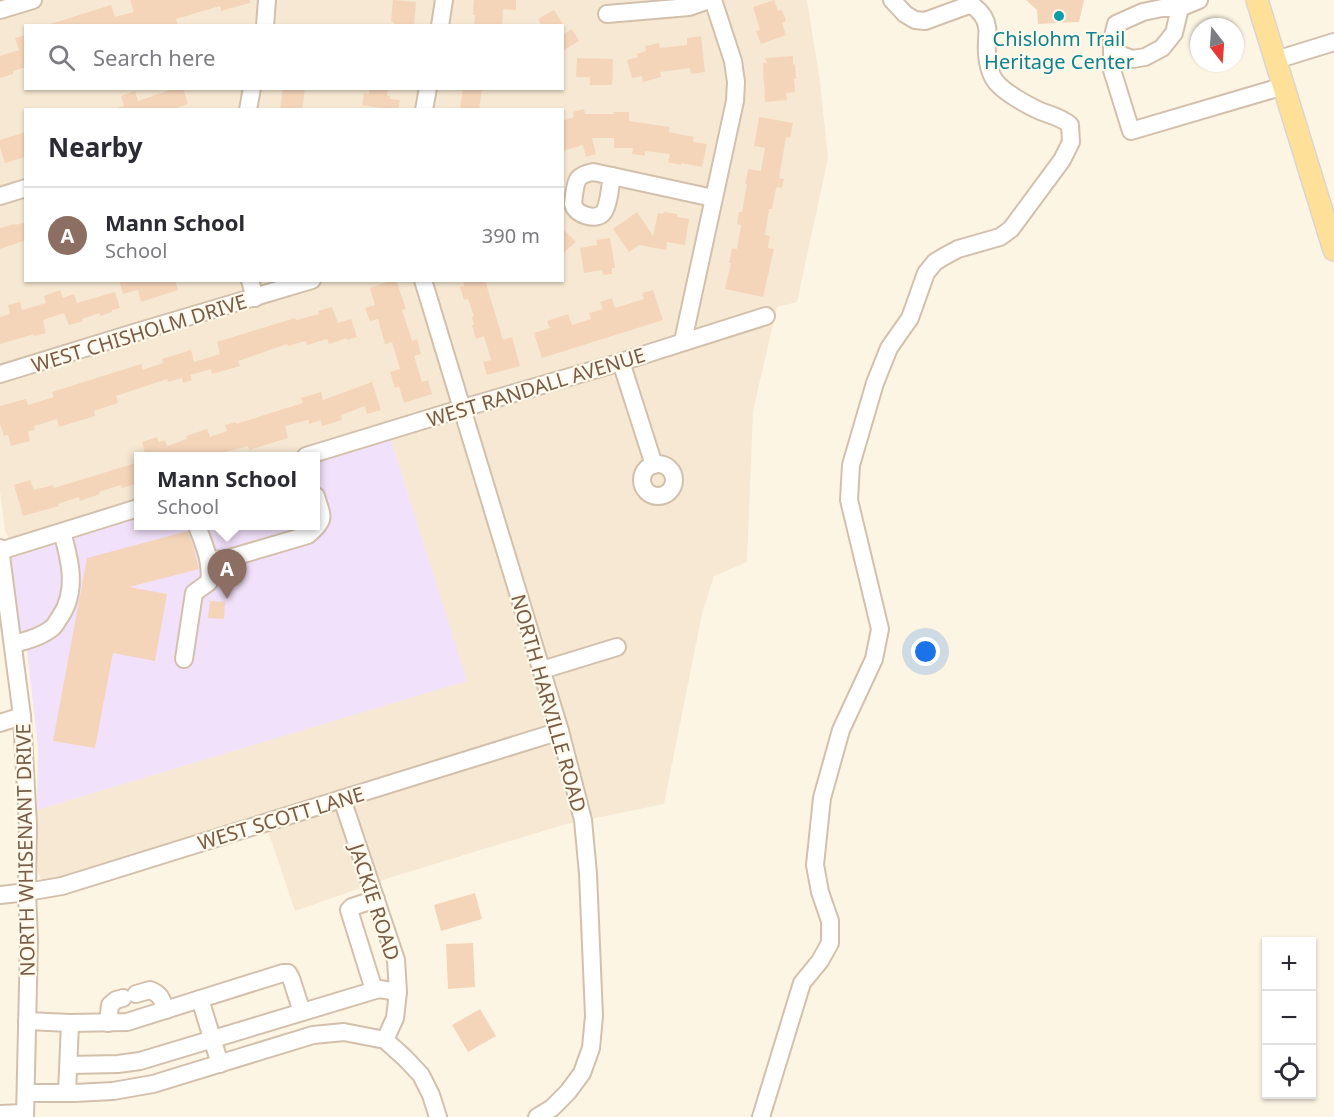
<!DOCTYPE html>
<html lang="en">
<head>
<meta charset="utf-8">
<style>
  body { margin:0; font-family:"Noto Sans",sans-serif; background:#f7f7f7; color:#2b2b33 }
  .controls { position:absolute; right:18px; bottom:18px; display:grid; overflow:hidden; border-radius:0px; box-shadow:0 2px 4px #0004 }
  .controls button { width:54px; height:54px; display:grid; place-items:center; padding:0; border:0; border-bottom:2px solid #e1e1e2; background:#fff; color:#2b2b33; font:30px sans-serif }
  .compass { position:absolute; left:1190px; top:18px; width:54px; height:54px; border-radius:50%; background:#fff; box-shadow:0 2px 4px #0004; rotate:163deg }
  .you { position:absolute; left:926px; top:652px; width:21px; height:21px; margin:-15px; border:4px solid #fff; border-radius:50%; background:#1a73e8; box-shadow:0 0 0 9px #1a73e833 }
  .badge { display:grid; place-items:center; width:39px; height:39px; border-radius:50%; background:#1a73e8; color:#fff; font-size:20px; font-weight:700 }
  .pin { position:absolute; translate:-50% -50px; filter:drop-shadow(0 2px 3px #0008) }
  .pin::after { content:''; position:absolute; top:32px; width:21px; height:18px; background:inherit; clip-path:polygon(0 0,100% 0,50% 100%) }
  .popup { position:absolute; left:134px; top:452px; width:186px; height:78px; box-sizing:border-box; display:grid; place-content:center; border-radius:0px; background:#fff; filter:drop-shadow(0 2px 4px #0005); font-size:20px; white-space:nowrap; color:#7c7c81 }
  .popup b { font-size:22px; color:#2b2b33 }
  .popup::after { content:''; position:absolute; left:50%; top:100%; margin-left:-12px; border:12px solid transparent; border-top-color:#fff }
  .list { margin:0; padding:0; list-style:none }
  h2 { display:flex; justify-content:space-between; align-items:center; height:78px; margin:0; padding:0 24px; font-size:26px }
  h2 small { font-size:20px; font-weight:400; color:#7c7c81 }
  .list li { display:grid; grid-template-columns:39px 1fr auto; gap:18px; align-items:center; box-sizing:border-box; height:96px; padding:0 24px; border-top:2px solid #e1e1e2 }
  .list b { display:block; font-size:22px; white-space:nowrap }
  .list p { margin:0; font-size:20px; white-space:nowrap; color:#7c7c81 }
  .list em { font-size:20px; font-style:normal; color:#7c7c81 }
  .icon { flex:none; width:33px; height:33px; fill:none; stroke:currentColor; stroke-width:2; stroke-linecap:round; stroke-linejoin:round }
  .map { position:relative; flex:none; width:1334px; height:1117px; overflow:hidden }
  .search { position:absolute; background:#fff; box-shadow:0 2px 4px #0004; left:24px; top:24px; width:540px; height:66px; display:flex; align-items:center; gap:15px; box-sizing:border-box; padding:0 21px; border-radius:0px; color:#7c7c81; font-size:22px }
  .panel { position:absolute; background:#fff; box-shadow:0 2px 4px #0004; left:24px; top:108px; width:540px; height:174px; border-radius:0px }
  .map>svg:first-child { display:block }
  .residential { fill:#f6e8d2; fill-rule:evenodd }
  .education { fill:#f2e1fa }
  .building { fill:#f5d5ba }
  .lines { fill:none; stroke-linecap:round; stroke-linejoin:round }
  .minor-casing { stroke:#d2c0ac; stroke-width:20 }
  .major-casing { stroke:#dcd5cf; stroke-width:24 }
  .minor { stroke:#fff; stroke-width:16 }
  .major { stroke:#ffe099; stroke-width:21 }
  .culture-dot { fill:#0f9aa8; stroke:#fff9eb; stroke-width:2 }
  .labels { text-anchor:middle; dominant-baseline:central; stroke-width:4.5; stroke-linejoin:round; paint-order:stroke }
  .culture-label { font-size:20px; fill:#0d838f; stroke:#fff9eb }
  .street-label { font-size:20px; fill:#785c48; stroke:#fff9eb }
</style>
</head>
<body>
<div class="map">
<svg width="1334" height="1117" viewBox="0 0 1334 1117">
  <rect width="100%" height="100%" fill="#fdf5e4"/>
  <path class="residential" d="M0,0H807L820,82L828,158L797,302L777,307L753,411L747,562L714,576L702,614L664,804L566,824L392,877L295,911L264,819L52,883L41,879L38,872L37,810L466,681L387,427L291,456H138V503L16,541L9,538L5,531L0,491ZM26,26H562V88H26ZM26,110H562V280H26Z"/>
  <path class="education" d="M391,440L467,681L37,810L38,748L27,650L16,632L8,565L12,558L138,518V526H316V463Z"/>
  <g class="building">
    <path d="M130,0H250V3L221,11L220,6L176,19L178,26H51L50,24L111,5L115,17L134,12Z"/>
    <path d="M393,0L416,2L414,26H394V22H391Z"/>
    <path d="M474,0H516V10L503,9L502,26H474L475,15H473Z"/>
    <path d="M774,0L778,11L782,10L786,21L782,23L786,35L761,44L756,31L760,30L753,7Z"/>
    <path d="M1026,0H1084L1079,22L1038,24L1037,10Z"/>
    <path d="M554,10L564,26H542L538,19Z"/>
    <path d="M572,29L579,41L562,51V35Z"/>
    <path d="M26,35V67L13,71V74L0,78V56L19,50L15,38Z"/>
    <path d="M701,36L705,72L691,74L690,68L660,72L661,77L643,82L642,76L632,78L627,60L638,57L637,54L646,51L645,46L659,43L660,48L687,45V38Z"/>
    <path d="M793,56V65L795,64L796,79H794L795,92L786,93L787,100L765,102L763,63H767L765,58Z"/>
    <path d="M577,58L613,59L612,85H590V77H576Z"/>
    <path d="M176,88H183L188,104L171,110H119V107L124,106L121,96L135,91L138,101Z"/>
    <path d="M283,88H305L302,110H280Z"/>
    <path d="M370,88H388L387,96H390V99L400,100L398,110H381V108L362,105L364,93L369,94Z"/>
    <path d="M463,88H482L479,110H460Z"/>
    <path d="M584,109L585,114H614L613,112H629V121L670,127L669,132L694,137L693,142L707,144L702,167L681,163V165L668,162L670,154L645,151V156L632,154L633,148H614V138H592L596,154L586,157L583,145L562,151V121L574,117L573,112Z"/>
    <path d="M759,117L793,123L790,138L786,137L779,178L784,179L782,188L777,187L776,189L772,209H769L765,235L770,236L768,248L774,249L763,297L725,289L731,263H729L732,248L737,249L741,225L737,224L739,212H742L747,184H745L748,169L761,171L765,148L754,146Z"/>
    <path d="M26,132V157L5,163L0,147V140Z"/>
    <path d="M637,212L653,236L658,213L663,214L664,212L677,214V217L689,219L685,245L667,242L666,250L639,245L629,252L613,229Z"/>
    <path d="M26,222V240L0,249V228L15,224V225Z"/>
    <path d="M562,228L576,242L562,254Z"/>
    <path d="M610,238L615,268H612V274L603,275L602,270L584,273L580,248L597,245L596,240Z"/>
    <path d="M119,280H175L178,290L141,302L138,290L123,294Z"/>
    <path d="M392,280H396L406,309L402,310L412,341L417,339L421,354L414,356L422,382L428,380L432,394L404,403L399,386L395,388L390,372L400,369L392,342L385,344L378,319L370,321L365,308L375,305L370,288Z"/>
    <path d="M463,280H485L503,340L512,337L520,366L487,375L483,362L491,360L484,336L476,339L472,325H474L472,317L474,316L468,299L464,300L460,287L464,286Z"/>
    <path d="M60,290L63,298L74,294L77,303L115,292L120,308L112,310V312L100,316V313L82,319L83,321L69,325L64,313L43,320L46,333L34,336V334L0,344V317L10,314L8,305L20,302L22,310L46,303L44,296Z"/>
    <path d="M653,290L663,320L542,358L534,333L550,328L547,321L568,314L572,325L591,319L589,313L603,309L600,302L612,298L615,308L644,299L642,293Z"/>
    <path d="M332,307L338,323L351,319L357,337L347,340V338L329,344L327,339L307,345L306,341L288,346L287,344L238,361L240,366L212,374L211,369L190,375L192,380L183,383L182,378L168,382L167,379L116,396L118,403L94,411L95,416L59,427L57,419L34,426L35,430L28,431L30,441L11,446L8,435L4,436L0,424V406L26,399L28,405L54,397L52,392L141,364L143,370L163,363L162,359L191,350L194,362L220,354L217,342L295,318L296,320L319,314L318,311Z"/>
    <path d="M372,382L381,410L367,414L365,406L341,415L342,420L322,426L321,420L309,424L308,420L285,426L288,438L249,450L248,446L222,453L224,456H146L142,442L157,437L159,442L165,440L167,446L187,439L186,436L207,429L210,437L227,431L225,425L236,422V424L303,403L301,398L321,392L323,400Z"/>
    <path d="M136,463L138,473V483L122,488L121,485L99,492L100,494L80,501L79,497L58,504L59,506L23,516L14,485L30,480L34,490L53,485L54,488Z"/>
    <path d="M188,531L193,545L199,569L129,587L167,594L155,661L113,653L95,748L53,741L87,558Z"/>
    <path d="M210,601L225,602L224,619L208,618Z"/>
    <path d="M475,893L482,919L441,931L434,905Z"/>
    <path d="M473,943L475,987L448,989L446,944Z"/>
    <path d="M480,1009L496,1036L468,1052L452,1025Z"/>
  </g>
  <g class="lines">
    <defs>
      <g id="minor">
        <path d="M1199,0L1180,8H1162L1143,12L1116,24L1112,40V70L1131,131L1284,86"/>
        <path d="M0,10L33,0"/>
        <path d="M607,14L689,7L709,0"/>
        <path d="M265,26L267,0"/>
        <path d="M440,26L444,0"/>
        <path d="M1112,52L1133,59L1145,57L1162,48L1174,33L1180,8"/>
        <path d="M1276,60L1334,42"/>
        <path d="M248,110L252,88"/>
        <path d="M424,110L428,88"/>
        <path d="M593,172L612,176C610,185 609,208 602,214C594,220 576,215 573,204C573,203 574,196 574,195C576,180 577,175 593,172Z"/>
        <path d="M612,176L713,198"/>
        <path d="M0,196L26,188"/>
        <path d="M250,280L255,298"/>
        <path d="M423,280L560,731L583,820L588,874L594,1016L591,1048L582,1073L568,1092L552,1108L537,1117"/>
        <path d="M683,341L735,101L736,82L733,61L713,0"/>
        <path d="M621,362L654,465"/>
        <path d="M0,374L140,331L312,280"/>
        <path d="M306,456L463,408L621,362L766,316"/>
        <circle cx="658" cy="480" r="16"/>
        <path d="M0,548L22,716L28,825L27,892L29,940L25,1117"/>
        <path d="M0,551L138,508"/>
        <path d="M209,559L223,560L308,535C327,519 322,517 316,496"/>
        <path d="M13,644C26,641 41,637 52,628C55,626 57,621 60,617C78,591 70,560 62,532"/>
        <path d="M184,659L194,593L209,582C212,562 204,544 197,526"/>
        <path d="M542,670L617,647"/>
        <path d="M0,723L22,716"/>
        <path d="M342,799L396,960L398,992L395,1018L385,1040"/>
        <path d="M0,895L27,892L62,886L560,731"/>
        <path d="M374,990L349,910L352,907L376,899"/>
        <path d="M136,994L150,990C162,995 161,999 166,1010"/>
        <path d="M200,999L220,1064"/>
        <path d="M27,1021L70,1023L127,1022L283,973H288L291,978L302,1012"/>
        <path d="M108,1023L110,1005L116,1000L123,998"/>
        <path d="M69,1065L118,1064L140,1061L379,989L398,992"/>
        <path d="M26,1093H75L113,1091L153,1084L313,1035L344,1032L385,1040L405,1058L421,1075L431,1095L438,1117"/>
        <path d="M67,1093L70,1023"/>
        <path d="M0,1114L25,1113"/>
        <path d="M761,1117L802,983L820,961L830,943V921L820,892L815,865L822,798L841,730L874,659L880,629L849,500L851,465L875,383L889,348L910,318L926,273L935,262L945,256L958,249L1000,237L1011,229L1062,160L1071,142L1070,125C1061,117 1050,115 1040,111C1027,105 1005,93 996,82C988,72 986,54 987,42C987,37 988,32 987,27C986,18 979,10 972,5L966,6L925,21L915,20L905,14L892,0"/>
      </g>
      <path id="major" d="M1257,0L1334,250"/>
    </defs>
    <use href="#minor" class="minor-casing"/>
    <use href="#major" class="major-casing"/>
    <use href="#minor" class="minor"/>
    <use href="#major" class="major"/>
  </g>
  <circle class="culture-dot" cx="1059" cy="16" r="6"/>
  <g class="labels">
    <g class="culture-label">
      <text x="1059" y="38">Chislohm Trail<tspan x="1059" dy="23">Heritage Center</tspan></text>
    </g>
    <g class="street-label">
      <text transform="translate(139 333) rotate(-17)">WEST CHISHOLM DRIVE</text>
      <text transform="translate(536 387) rotate(-17)">WEST RANDALL AVENUE</text>
      <text transform="translate(549 703) rotate(74)">NORTH HARVILLE ROAD</text>
      <text transform="translate(281 818) rotate(-17)">WEST SCOTT LANE</text>
      <text transform="translate(25 850) rotate(-91)">NORTH WHISENANT DRIVE</text>
      <text transform="translate(375 902) rotate(72)">JACKIE ROAD</text>
    </g>
  </g>
</svg>
<div class="controls">
<button>+</button>
<button>−</button>
<button><svg class="icon" aria-label="locate" viewBox="0 0 24 24"><circle cx="12" cy="12" r="6"/><path d="M12 2v4M12 18v4M2 12h4M18 12h4"/></svg></button>
</div>
<svg class="compass" viewBox="-18 -18 36 36"><path d="M0-13l5 13h-10z" fill="#e53935"/><path d="M0 13l5-13h-10z" fill="#7c7c81"/></svg>
<div class="you"></div>
<div class="pin badge" style="left:227px;top:599px;background:#8d6e63">A</div>
<div class="popup"><b>Mann School</b>School</div>
<div class="search"><svg class="icon" aria-label="search" viewBox="0 0 24 24"><circle cx="10" cy="10" r="6"/><path d="M15 15l6 6"/></svg>Search here</div>
<section class="panel">
<h2>Nearby<small></small></h2>
<ul class="list">
<li><span class="badge" style="background:#8d6e63">A</span><div><b>Mann School</b><p>School</p></div><em>390 m</em></li>
</ul>
</section>
</div>
</body>
</html>
